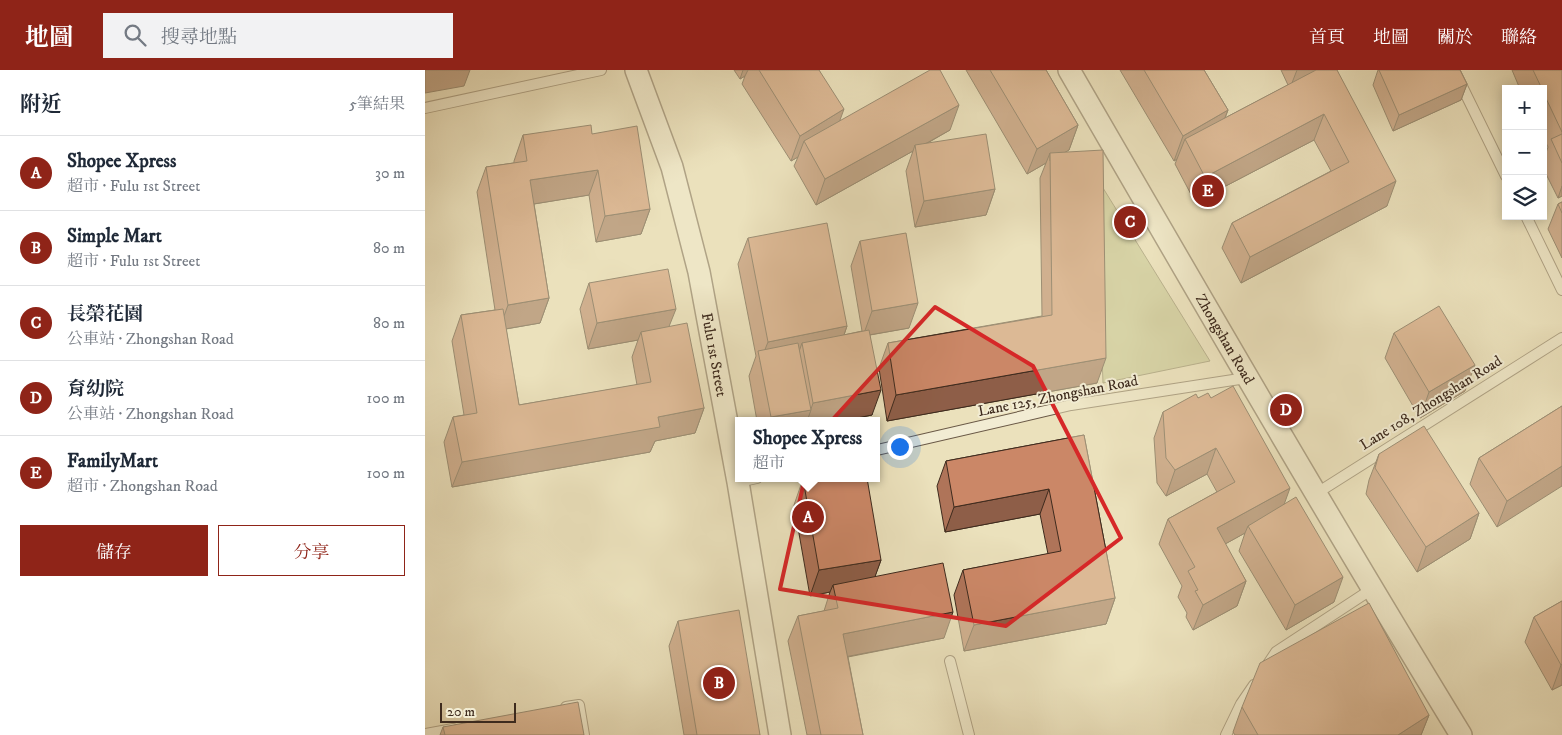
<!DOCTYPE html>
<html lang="zh-TW">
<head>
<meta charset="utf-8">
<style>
  body { margin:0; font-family:"IM FELL DW Pica","Noto Serif TC",serif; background:#f2f2f3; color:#1f2937 }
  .controls { position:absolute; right:15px; top:15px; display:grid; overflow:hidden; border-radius:0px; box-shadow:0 2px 12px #0003 }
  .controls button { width:45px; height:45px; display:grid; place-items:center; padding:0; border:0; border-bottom:1px solid #e0e1e3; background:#fff; color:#1f2937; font:25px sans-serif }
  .scale { position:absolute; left:15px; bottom:12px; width:76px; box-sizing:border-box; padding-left:5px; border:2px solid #3e2b1e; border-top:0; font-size:14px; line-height:18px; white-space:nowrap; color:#3e2b1e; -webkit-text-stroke:4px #f2ecd3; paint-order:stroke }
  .you { position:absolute; left:474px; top:376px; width:18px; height:18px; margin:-12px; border:4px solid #fff; border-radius:50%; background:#1a73e8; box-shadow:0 0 0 8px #1a73e833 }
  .badge { display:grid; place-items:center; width:32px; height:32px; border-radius:50%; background:#8f2418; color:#fff; font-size:16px; font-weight:700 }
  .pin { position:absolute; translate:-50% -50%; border:2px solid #fff; box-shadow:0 1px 5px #0006 }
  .popup { position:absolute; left:310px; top:347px; width:145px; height:65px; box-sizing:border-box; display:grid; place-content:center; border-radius:0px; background:#fff; filter:drop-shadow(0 1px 4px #0005); font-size:16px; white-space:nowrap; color:#747a83 }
  .popup b { font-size:19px; color:#1f2937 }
  .popup::after { content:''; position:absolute; left:50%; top:100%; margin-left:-10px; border:10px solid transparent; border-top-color:#fff }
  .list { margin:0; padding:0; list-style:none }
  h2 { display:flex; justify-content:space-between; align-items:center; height:65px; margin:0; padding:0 20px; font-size:21px }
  h2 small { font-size:16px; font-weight:400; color:#747a83 }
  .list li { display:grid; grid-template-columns:32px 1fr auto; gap:15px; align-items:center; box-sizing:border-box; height:75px; padding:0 20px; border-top:1px solid #e0e1e3 }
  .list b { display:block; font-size:19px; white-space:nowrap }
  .list p { margin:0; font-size:16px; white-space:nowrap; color:#747a83 }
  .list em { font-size:16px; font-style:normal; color:#747a83 }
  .actions { display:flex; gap:10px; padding:15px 20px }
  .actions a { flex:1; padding:11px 0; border:1px solid #8f2418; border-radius:0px; text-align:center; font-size:18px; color:#8f2418 }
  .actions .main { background:#8f2418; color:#fff }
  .icon { flex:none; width:28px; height:28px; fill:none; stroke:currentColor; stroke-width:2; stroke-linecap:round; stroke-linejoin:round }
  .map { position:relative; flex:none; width:1137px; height:665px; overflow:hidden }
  header { display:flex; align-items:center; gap:30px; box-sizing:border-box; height:70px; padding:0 25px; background:#8f2418; color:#fff }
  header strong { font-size:24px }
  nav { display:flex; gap:28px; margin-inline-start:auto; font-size:18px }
  .search { width:350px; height:45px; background:#f2f2f3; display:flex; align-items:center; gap:12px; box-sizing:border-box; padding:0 18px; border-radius:0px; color:#747a83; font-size:19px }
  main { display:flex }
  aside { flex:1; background:#fff }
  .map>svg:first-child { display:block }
  .green { fill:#bec18c; stroke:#7e7655 }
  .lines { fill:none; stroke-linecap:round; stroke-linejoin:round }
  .service-casing { stroke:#695846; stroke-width:12 }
  .minor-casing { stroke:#695846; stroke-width:24 }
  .service { stroke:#f2ecd3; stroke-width:10 }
  .minor { stroke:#f2ecd3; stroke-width:21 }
  .wall { fill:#af7459; stroke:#3e2b1e }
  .shaded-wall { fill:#8e5e48; stroke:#3e2b1e }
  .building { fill:#cb8767; stroke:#3e2b1e }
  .marked { fill:none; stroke:#d62828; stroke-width:4; stroke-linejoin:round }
  .labels { text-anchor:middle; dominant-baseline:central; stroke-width:4; stroke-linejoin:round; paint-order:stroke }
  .street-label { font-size:15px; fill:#3e2b1e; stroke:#f2ecd3 }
</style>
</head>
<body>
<header>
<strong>地圖</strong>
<div class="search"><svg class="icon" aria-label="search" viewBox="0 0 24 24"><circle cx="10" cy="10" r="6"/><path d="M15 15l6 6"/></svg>搜尋地點</div>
<nav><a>首頁</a><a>地圖</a><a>關於</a><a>聯絡</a></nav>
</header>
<main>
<aside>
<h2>附近<small>5筆結果</small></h2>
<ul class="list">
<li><span class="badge">A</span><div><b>Shopee Xpress</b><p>超市 · Fulu 1st Street</p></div><em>30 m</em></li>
<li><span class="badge">B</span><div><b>Simple Mart</b><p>超市 · Fulu 1st Street</p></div><em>80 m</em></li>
<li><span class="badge">C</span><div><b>長榮花園</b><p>公車站 · Zhongshan Road</p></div><em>80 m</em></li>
<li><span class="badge">D</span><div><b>育幼院</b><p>公車站 · Zhongshan Road</p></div><em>100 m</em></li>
<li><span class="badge">E</span><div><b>FamilyMart</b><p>超市 · Zhongshan Road</p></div><em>100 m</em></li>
</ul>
<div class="actions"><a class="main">儲存</a><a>分享</a></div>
</aside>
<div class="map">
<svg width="1137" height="665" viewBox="0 0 1137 665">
  <rect width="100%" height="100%" fill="#ebe1bc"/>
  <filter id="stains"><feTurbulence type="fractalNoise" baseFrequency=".004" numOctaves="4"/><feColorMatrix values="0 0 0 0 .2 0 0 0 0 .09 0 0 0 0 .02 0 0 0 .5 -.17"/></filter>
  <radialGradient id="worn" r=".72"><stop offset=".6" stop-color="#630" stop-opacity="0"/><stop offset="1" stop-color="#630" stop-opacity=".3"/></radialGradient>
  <path class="green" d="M670,105L785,291L678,313Z"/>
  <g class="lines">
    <defs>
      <g id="service">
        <path d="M1029,0L1081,106"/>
        <path d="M0,38L176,0"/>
        <path d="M1101,146L1137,220"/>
        <path d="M452,380L646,335L821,308"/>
        <path d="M313,412L332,408"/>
        <path d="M892,423L1137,268"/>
        <path d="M525,591L544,665"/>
        <path d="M843,594L851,582L947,519"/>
        <path d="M141,637L154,635L159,665"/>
        <path d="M0,664L28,659"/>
        <path d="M801,665L816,634L829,615"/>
      </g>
      <g id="minor">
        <path id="s1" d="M211,0L247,97L274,202L313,412L355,665"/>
        <path id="s2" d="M644,0C773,223 902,446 1036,665"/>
      </g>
    </defs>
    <use href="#service" class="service-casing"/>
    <use href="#minor" class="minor-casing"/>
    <use href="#service" class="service"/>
    <use href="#minor" class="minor"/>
  </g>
  <g class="wall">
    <path d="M309,0H394L414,51L525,60L501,74L570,119L561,145L490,157L481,101L488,81L391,135L369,96L373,87L366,91L317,14L320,6L315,9Z"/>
    <path d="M541,0H621L653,55L644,80L640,82L672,313L462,351L454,298L463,273L617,246L615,108L621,93L602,104Z"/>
    <path d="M695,0H779L803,40L800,48L863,15L856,0H912L962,136L816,213L797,178L807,153L906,101L889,70L770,132L750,94L752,89L749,91Z"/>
    <path d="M953,0H1035L1042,14L1036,30L968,61L948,15Z"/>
    <path d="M1087,0H1137V126L1133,128L1118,98V91L1123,77L1118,67V19H1095Z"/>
    <path d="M167,64L225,139L216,164L171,172L164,125L109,134L124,228L115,253L81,259L94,335L212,315L207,287L213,270L163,279L155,239L164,213L244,257L279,338L270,363L230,371L225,382L27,417L19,372L28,347L39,345L27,271L36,245L70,240L52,122L61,97L89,93V91L98,65Z"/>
    <path d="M1137,132V188L1123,159L1133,134Z"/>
    <path d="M323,168L422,256L419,265L437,261L426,196L435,171L484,258L445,265L447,345L417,351H332L324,306L331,286L313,194Z"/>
    <path d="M969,263L1040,321L995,348L960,288Z"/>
    <path d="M773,328H786L859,434L909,532L861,560L814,481L820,463L800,474L821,511L812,536L768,560L761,547L762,543L753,527L757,516L734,474L743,449L792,422L782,404L741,426L732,413L729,368L738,342Z"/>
    <path d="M1137,336L1072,457L1045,414L1054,388Z"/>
    <path d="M659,365L690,528L681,554L539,581L529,525L538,500L623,484L615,444L520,462L512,416L521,391Z"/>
    <path d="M954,384L1054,443L1045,469L992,502L941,424L944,410Z"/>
    <path d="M378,409L456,490L450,506L519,568L423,587L438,665H382L363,571L373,546L399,541L405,522L385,526L369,435Z"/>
    <path d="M1137,531V615L1127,620L1100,572L1109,547Z"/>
    <path d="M253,551L335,665H259L244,576Z"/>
    <path d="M817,637L1004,645L996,665H810L808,662Z"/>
    <path d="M18,657L159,665H15Z"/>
  </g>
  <g class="shaded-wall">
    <path d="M0,0H45L39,16L0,23Z"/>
    <path d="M318,0H323L320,6L315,9Z"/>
    <path d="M872,0H900L865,18Z"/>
    <path d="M1042,14L1036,30L968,61L974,45Z"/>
    <path d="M534,35L525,60L491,79L490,75L488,81L391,135L400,109Z"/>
    <path d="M419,39L410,64L379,71L373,87L366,91L375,66Z"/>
    <path d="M803,40L793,65L760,69L752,89L749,91L758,66Z"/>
    <path d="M899,44L889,70L770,132L780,107Z"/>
    <path d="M653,55L644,80L625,91V83L621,93L602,104L612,79Z"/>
    <path d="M173,100L164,125L96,136L105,110Z"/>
    <path d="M971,111L962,136L816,213L825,187Z"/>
    <path d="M1137,116V126L1133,128Z"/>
    <path d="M570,119L561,145L490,157L499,131Z"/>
    <path d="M225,139L216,164L171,172L180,146Z"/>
    <path d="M124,228L115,253L74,260L83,235Z"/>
    <path d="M493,233L484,258L438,266L447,241Z"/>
    <path d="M251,239L241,264L216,262L213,270L163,279L172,253Z"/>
    <path d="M422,256L413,282L377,273L371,290L335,292L343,272Z"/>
    <path d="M681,288L672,313L462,351L471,325Z"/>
    <path d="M1050,295L1040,321L995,348L1004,322Z"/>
    <path d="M456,320L447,345L417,351H382L388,333Z"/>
    <path d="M279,338L270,363L230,371L225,382L27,417L37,392L233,347Z"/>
    <path d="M386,340L382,351H345L346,347Z"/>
    <path d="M791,378L782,404L741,426L750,400Z"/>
    <path d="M1137,396V416L1072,457L1082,431Z"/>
    <path d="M865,418L856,443L823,456L820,463L782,484L792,458Z"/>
    <path d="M624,419L615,444L520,462L529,437Z"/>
    <path d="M1054,443L1045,469L992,502L1001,477Z"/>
    <path d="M456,490L447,515H408L405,522L385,526L394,500Z"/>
    <path d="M918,507L909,532L861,560L870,535Z"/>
    <path d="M821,511L812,536L768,560L778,535Z"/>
    <path d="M690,528L681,554L539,581L549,555Z"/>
    <path d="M528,542L519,568L409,589L418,564Z"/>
    <path d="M1137,594V615L1127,620L1136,595Z"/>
    <path d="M1004,645L996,665H973Z"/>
  </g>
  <g class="building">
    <path d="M334,0H394L419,39L375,66Z"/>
    <path d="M505,0H515L534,35L400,109L379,71Z"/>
    <path d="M565,0H621L653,55L612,79Z"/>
    <path d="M719,0H779L803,40L758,66Z"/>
    <path d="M891,0H912L971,111L825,187L807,153L924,92L899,44L780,107L760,69Z"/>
    <path d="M954,0H1035L1042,14L974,45Z"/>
    <path d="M1108,0H1137V62L1118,22V19H1117Z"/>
    <path d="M166,55L167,64L212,56L225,139L180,146L173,100L105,110L124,228L83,235L61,97L102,91L98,65Z"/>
    <path d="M561,64L570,119L499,131L490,75Z"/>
    <path d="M1137,64V93L1126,69Z"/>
    <path d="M678,80L681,288L471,325L463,273L627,245L625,83Z"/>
    <path d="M1137,132V143L1133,134Z"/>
    <path d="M402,153L422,256L343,272L323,168Z"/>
    <path d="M481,163L493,233L447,241L435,171Z"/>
    <path d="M243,199L251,239L172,253L164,213Z"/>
    <path d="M1014,236L1050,295L1004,322L969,263Z"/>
    <path d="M78,239L94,335L226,312L216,262L262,253L279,338L233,347L235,357L37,392L28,347L52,343L36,245Z"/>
    <path d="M444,260L456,320L388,333L377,273Z"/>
    <path d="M373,273L386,340L346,347L333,281Z"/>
    <path d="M808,316L865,418L792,458L821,511L778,535L770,521L773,520L763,501L770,497L743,449L810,412L791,378L750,400L741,388L738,342L771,324L773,328L783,323L786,328Z"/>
    <path d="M1137,336V396L1082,431L1054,388Z"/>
    <path d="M999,356L1054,443L1001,477L950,398L954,384Z"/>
    <path d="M659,365L690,528L549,555L538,500L636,481L624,419L529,437L521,391Z"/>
    <path d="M383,408H442L456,490L394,500L378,409Z"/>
    <path d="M871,427L918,507L870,535L823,456Z"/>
    <path d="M518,493L528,542L418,564L438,665H396L373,546L413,538L408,515Z"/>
    <path d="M1137,531V594L1136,595L1109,547Z"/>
    <path d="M944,533L1004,645L973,665H833L817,637L835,593Z"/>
    <path d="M314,540L335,665H272L253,551Z"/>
    <path d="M153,632L159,665H20L18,657Z"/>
  </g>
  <path d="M0 0H1137V665H0ZM510,237L608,296L696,468L581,556L355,519L388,371Z" fill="#ebe1bc" fill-opacity=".55" fill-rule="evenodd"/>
  <path class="marked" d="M510,237L608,296L696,468L581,556L355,519L388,371Z"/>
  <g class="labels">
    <g class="street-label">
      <text stroke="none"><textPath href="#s2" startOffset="311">Zhongshan Road</textPath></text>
      <text stroke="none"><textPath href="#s1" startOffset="296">Fulu 1st Street</textPath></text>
      <text transform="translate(633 326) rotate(-11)">Lane 125, Zhongshan Road</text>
      <text transform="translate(1006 333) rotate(-32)">Lane 108, Zhongshan Road</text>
    </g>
  </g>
  <rect width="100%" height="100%" filter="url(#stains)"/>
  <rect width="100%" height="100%" fill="url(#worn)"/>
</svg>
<div class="controls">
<button>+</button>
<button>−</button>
<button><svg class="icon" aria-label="layers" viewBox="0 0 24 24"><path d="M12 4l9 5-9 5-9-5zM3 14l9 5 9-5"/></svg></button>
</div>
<div class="scale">20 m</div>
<div class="you"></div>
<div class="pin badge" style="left:383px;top:447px">A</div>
<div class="popup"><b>Shopee Xpress</b>超市</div>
<div class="pin badge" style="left:294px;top:613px">B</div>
<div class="pin badge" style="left:705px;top:152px">C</div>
<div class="pin badge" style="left:861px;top:340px">D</div>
<div class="pin badge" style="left:783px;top:121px">E</div>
</div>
</main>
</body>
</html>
